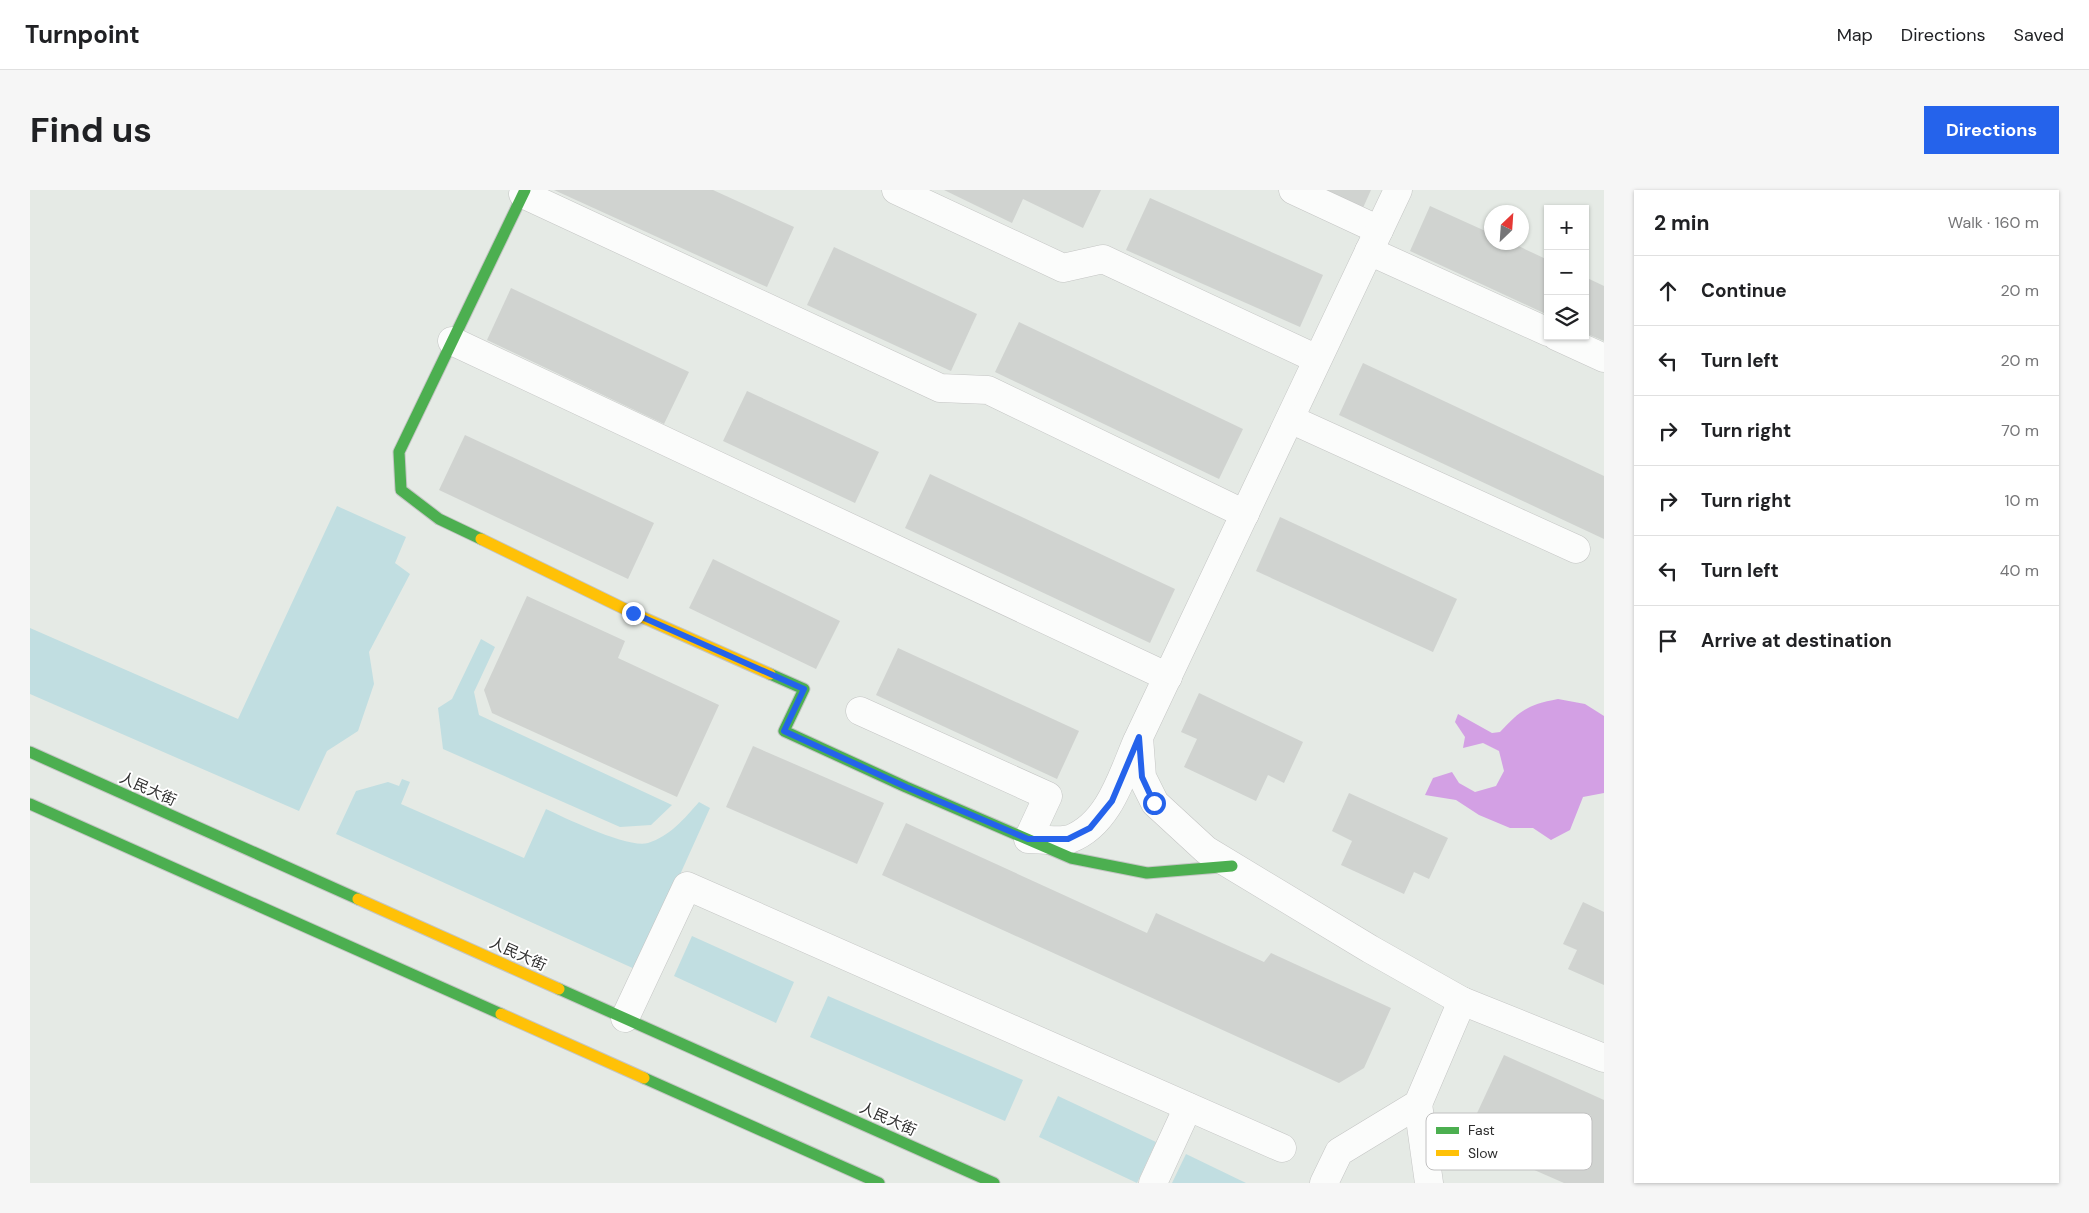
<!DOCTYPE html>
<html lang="en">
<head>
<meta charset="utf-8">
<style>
  body { margin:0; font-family:"DM Sans","Noto Sans SC",sans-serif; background:#f6f6f6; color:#202124 }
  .controls { position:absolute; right:15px; top:15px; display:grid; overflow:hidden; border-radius:0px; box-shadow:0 1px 4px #0004 }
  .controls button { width:45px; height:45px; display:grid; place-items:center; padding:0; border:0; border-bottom:1px solid #e0e0e0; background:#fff; color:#202124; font:25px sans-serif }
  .compass { position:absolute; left:1454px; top:15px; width:45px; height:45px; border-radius:50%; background:#fff; box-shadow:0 1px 4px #0004; rotate:25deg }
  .stop { position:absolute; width:15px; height:15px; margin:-11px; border:4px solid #2563eb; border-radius:50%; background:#fff }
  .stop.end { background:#2563eb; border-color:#fff; box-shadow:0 1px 5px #0008 }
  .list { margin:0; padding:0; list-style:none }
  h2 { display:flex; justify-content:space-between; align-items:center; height:65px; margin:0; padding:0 20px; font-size:21px }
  h2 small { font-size:16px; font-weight:400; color:#757577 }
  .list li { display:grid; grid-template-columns:32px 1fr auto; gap:15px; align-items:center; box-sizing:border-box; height:70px; padding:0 20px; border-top:1px solid #e0e0e0 }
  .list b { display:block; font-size:19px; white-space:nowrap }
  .list em { font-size:16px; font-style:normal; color:#757577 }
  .icon { flex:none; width:28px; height:28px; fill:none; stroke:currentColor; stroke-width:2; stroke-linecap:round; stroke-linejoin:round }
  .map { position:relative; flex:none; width:1574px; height:993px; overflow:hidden; border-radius:0px }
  header { display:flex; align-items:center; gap:30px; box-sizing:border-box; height:70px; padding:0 25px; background:#fff; border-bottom:1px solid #e0e0e0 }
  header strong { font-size:24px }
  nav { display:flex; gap:28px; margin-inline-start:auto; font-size:18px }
  .intro { display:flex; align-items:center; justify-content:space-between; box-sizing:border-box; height:120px; padding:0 30px }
  h1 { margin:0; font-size:35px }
  .button { padding:12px 22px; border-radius:0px; background:#2563eb; color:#fff; font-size:18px; font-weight:700 }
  main { display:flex; gap:30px; padding:0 30px }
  aside { flex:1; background:#fff; border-radius:0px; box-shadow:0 1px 4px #0004 }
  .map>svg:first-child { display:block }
  .green { fill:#c1dee1 }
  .water { fill:#d3a0e4 }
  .building { fill:#d0d3d0 }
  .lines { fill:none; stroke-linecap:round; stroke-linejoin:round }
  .street-casing { stroke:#c4c5c4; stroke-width:29 }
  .fast-casing { stroke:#c4c5c4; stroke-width:13 }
  .slow-casing { stroke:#c4c5c4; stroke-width:13 }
  .street { stroke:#fbfcfb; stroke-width:28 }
  .fast { stroke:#4caf50; stroke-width:11 }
  .slow { stroke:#ffc107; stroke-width:11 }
  .route { stroke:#2563eb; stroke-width:6 }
  .labels { text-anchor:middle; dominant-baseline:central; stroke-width:4; stroke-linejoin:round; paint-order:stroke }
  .street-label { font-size:15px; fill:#2e2e2e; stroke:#fff }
  .key { fill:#fff; stroke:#c0c0c0; stroke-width:1 }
  .key-label { font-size:14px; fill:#2e2e2e }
</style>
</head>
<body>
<header>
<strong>Turnpoint</strong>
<nav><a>Map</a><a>Directions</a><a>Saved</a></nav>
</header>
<div class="intro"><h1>Find us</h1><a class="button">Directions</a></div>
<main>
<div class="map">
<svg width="1574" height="993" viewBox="0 0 1574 993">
  <rect width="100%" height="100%" fill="#e5eae5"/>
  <g class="green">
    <path d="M307,316L376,347L365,373L380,384L339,462L344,494L328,541L297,561L269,621L0,504V438L208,529Z"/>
    <path d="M451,449L465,457L444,502L449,525L642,615L621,635L590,637L413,559L408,518L422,509Z"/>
    <path d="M372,589L380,592L371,614L494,668L516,619C535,628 599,659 618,653C640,646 654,629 669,612L680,618L607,780L306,644L326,601L358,592L369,596Z"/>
    <path d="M662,746L764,792L746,833L644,786Z"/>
    <path d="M798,806L993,890L975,931L780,847Z"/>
    <path d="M1028,906L1126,952L1107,993L1009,947Z"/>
    <path d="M1156,964L1216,993H1142Z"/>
  </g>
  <path class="water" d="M1528,509L1555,514L1574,526V603L1553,607L1540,640L1521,650L1503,638H1480L1449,625L1426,610L1395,605L1403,588L1422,582L1429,593L1445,602L1466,596L1474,581L1469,561L1453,553L1433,558L1435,547L1425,532L1428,524L1462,543L1470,542C1491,520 1497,515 1528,509Z"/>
  <g class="building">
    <path d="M524,0H683L764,37L737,97Z"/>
    <path d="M914,0H1071L1053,38L993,9L982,33Z"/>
    <path d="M1289,0H1341L1332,20Z"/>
    <path d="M1120,8L1293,85L1270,137L1096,60Z"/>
    <path d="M1400,16L1462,44V52H1480L1518,70V125L1380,61Z"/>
    <path d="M804,57L947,124L921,181L777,115Z"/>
    <path d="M1555,87L1574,96V151L1555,143Z"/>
    <path d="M481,98L659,182L634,234L457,150Z"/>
    <path d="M989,132L1213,239L1189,289L965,182Z"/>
    <path d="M1333,173L1574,286V349L1309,225Z"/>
    <path d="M717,201L849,262L825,313L693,251Z"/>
    <path d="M435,245L624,333L598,389L409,300Z"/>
    <path d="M900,284L1145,399L1120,453L875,338Z"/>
    <path d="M1250,327L1427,409L1403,462L1226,381Z"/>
    <path d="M683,369L810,431L786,479L659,418Z"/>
    <path d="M497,406L595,451L588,468L689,515L647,607L462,523L454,500Z"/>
    <path d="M868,458L1049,541L1027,589L846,505Z"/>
    <path d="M1169,503L1273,552L1254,593L1238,585L1226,611L1154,577L1167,549L1151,542Z"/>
    <path d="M723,556L854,613L827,674L696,617Z"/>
    <path d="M1319,603L1418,648L1399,689L1384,682L1374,704L1311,675L1322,651L1302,641Z"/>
    <path d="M876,633L1117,743L1126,723L1234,772L1241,763L1361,818L1334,878L1309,893L852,685Z"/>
    <path d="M1553,712L1574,722V795L1538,779L1547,760L1533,754Z"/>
    <path d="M1474,865L1574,910V993H1534L1459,960L1442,934Z"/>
  </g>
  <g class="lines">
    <defs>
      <g id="street">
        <path d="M866,0L1033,78L1073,69L1287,169"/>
        <path d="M1263,0L1349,40"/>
        <path d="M1368,0L1109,547L1112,587L1125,613L1176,660L1340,759L1432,811"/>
        <path d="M493,4L910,198L958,200L1215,324"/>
        <path d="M1339,61L1518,142"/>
        <path d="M1526,146L1574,168"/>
        <path d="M422,151L1138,487"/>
        <path d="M1260,229L1546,359"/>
        <path d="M830,521L1018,606L998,649C1008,649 1030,652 1040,649C1079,634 1092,586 1107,551"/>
        <path d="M595,828L657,696L1252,958"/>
        <path d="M1388,914L1399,993"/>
        <path d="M1123,993L1158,917"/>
        <path d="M1294,993L1309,962L1388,914L1432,811L1574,868"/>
      </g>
      <g id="fast">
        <path d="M451,349L409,329L371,300L369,262L495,0"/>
        <path d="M740,484L774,499L754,541L876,597L1041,668L1117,683L1202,676"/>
        <path d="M0,562L328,709"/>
        <path d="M0,614L471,824"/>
        <path d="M529,799L964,993"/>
        <path d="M614,888L849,993"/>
      </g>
      <g id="slow">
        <path d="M451,349L603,423L740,484"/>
        <path d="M328,709L529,799"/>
        <path d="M471,824L614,888"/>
      </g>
    </defs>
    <use href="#street" class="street-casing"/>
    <use href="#fast" class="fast-casing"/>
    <use href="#slow" class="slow-casing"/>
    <use href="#street" class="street"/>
    <use href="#fast" class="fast"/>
    <use href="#slow" class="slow"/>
  </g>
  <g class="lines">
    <path class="route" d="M603,423L774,499L754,541L876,597L998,649H1038L1060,638L1082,611L1109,547L1112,587L1124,613"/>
  </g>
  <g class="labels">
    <g class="street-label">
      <text transform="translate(118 599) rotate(24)">人民大街</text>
      <text transform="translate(488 764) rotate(24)">人民大街</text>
      <text transform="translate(858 929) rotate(24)">人民大街</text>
    </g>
  </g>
  <rect x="1396" y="923" width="166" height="57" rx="8" class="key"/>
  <rect x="1406" y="937" width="23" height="7" fill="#4caf50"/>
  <rect x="1406" y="960" width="23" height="6" fill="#ffc107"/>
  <g class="key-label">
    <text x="1438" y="945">Fast</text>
    <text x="1438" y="968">Slow</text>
  </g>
</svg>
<div class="controls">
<button>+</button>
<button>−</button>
<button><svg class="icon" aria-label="layers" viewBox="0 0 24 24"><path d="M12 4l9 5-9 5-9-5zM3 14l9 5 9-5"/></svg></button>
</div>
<svg class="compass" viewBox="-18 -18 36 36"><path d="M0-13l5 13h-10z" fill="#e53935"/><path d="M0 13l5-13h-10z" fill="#757577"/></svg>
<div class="stop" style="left:1124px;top:613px"></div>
<div class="stop end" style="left:603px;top:423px"></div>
</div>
<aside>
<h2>2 min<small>Walk · 160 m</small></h2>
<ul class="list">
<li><svg class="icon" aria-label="ahead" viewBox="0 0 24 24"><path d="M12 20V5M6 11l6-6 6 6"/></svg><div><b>Continue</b></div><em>20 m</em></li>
<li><svg class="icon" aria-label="left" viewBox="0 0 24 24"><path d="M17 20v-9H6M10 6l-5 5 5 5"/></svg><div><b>Turn left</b></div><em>20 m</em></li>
<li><svg class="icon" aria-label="right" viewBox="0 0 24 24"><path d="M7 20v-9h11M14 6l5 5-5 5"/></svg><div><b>Turn right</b></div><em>70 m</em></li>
<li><svg class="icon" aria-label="right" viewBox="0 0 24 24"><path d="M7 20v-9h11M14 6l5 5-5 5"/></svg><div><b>Turn right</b></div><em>10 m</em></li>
<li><svg class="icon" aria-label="left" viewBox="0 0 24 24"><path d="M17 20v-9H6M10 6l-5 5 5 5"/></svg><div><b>Turn left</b></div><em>40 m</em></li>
<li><svg class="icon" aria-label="arrive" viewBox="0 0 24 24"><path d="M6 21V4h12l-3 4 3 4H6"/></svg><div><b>Arrive at destination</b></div></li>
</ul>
</aside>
</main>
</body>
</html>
